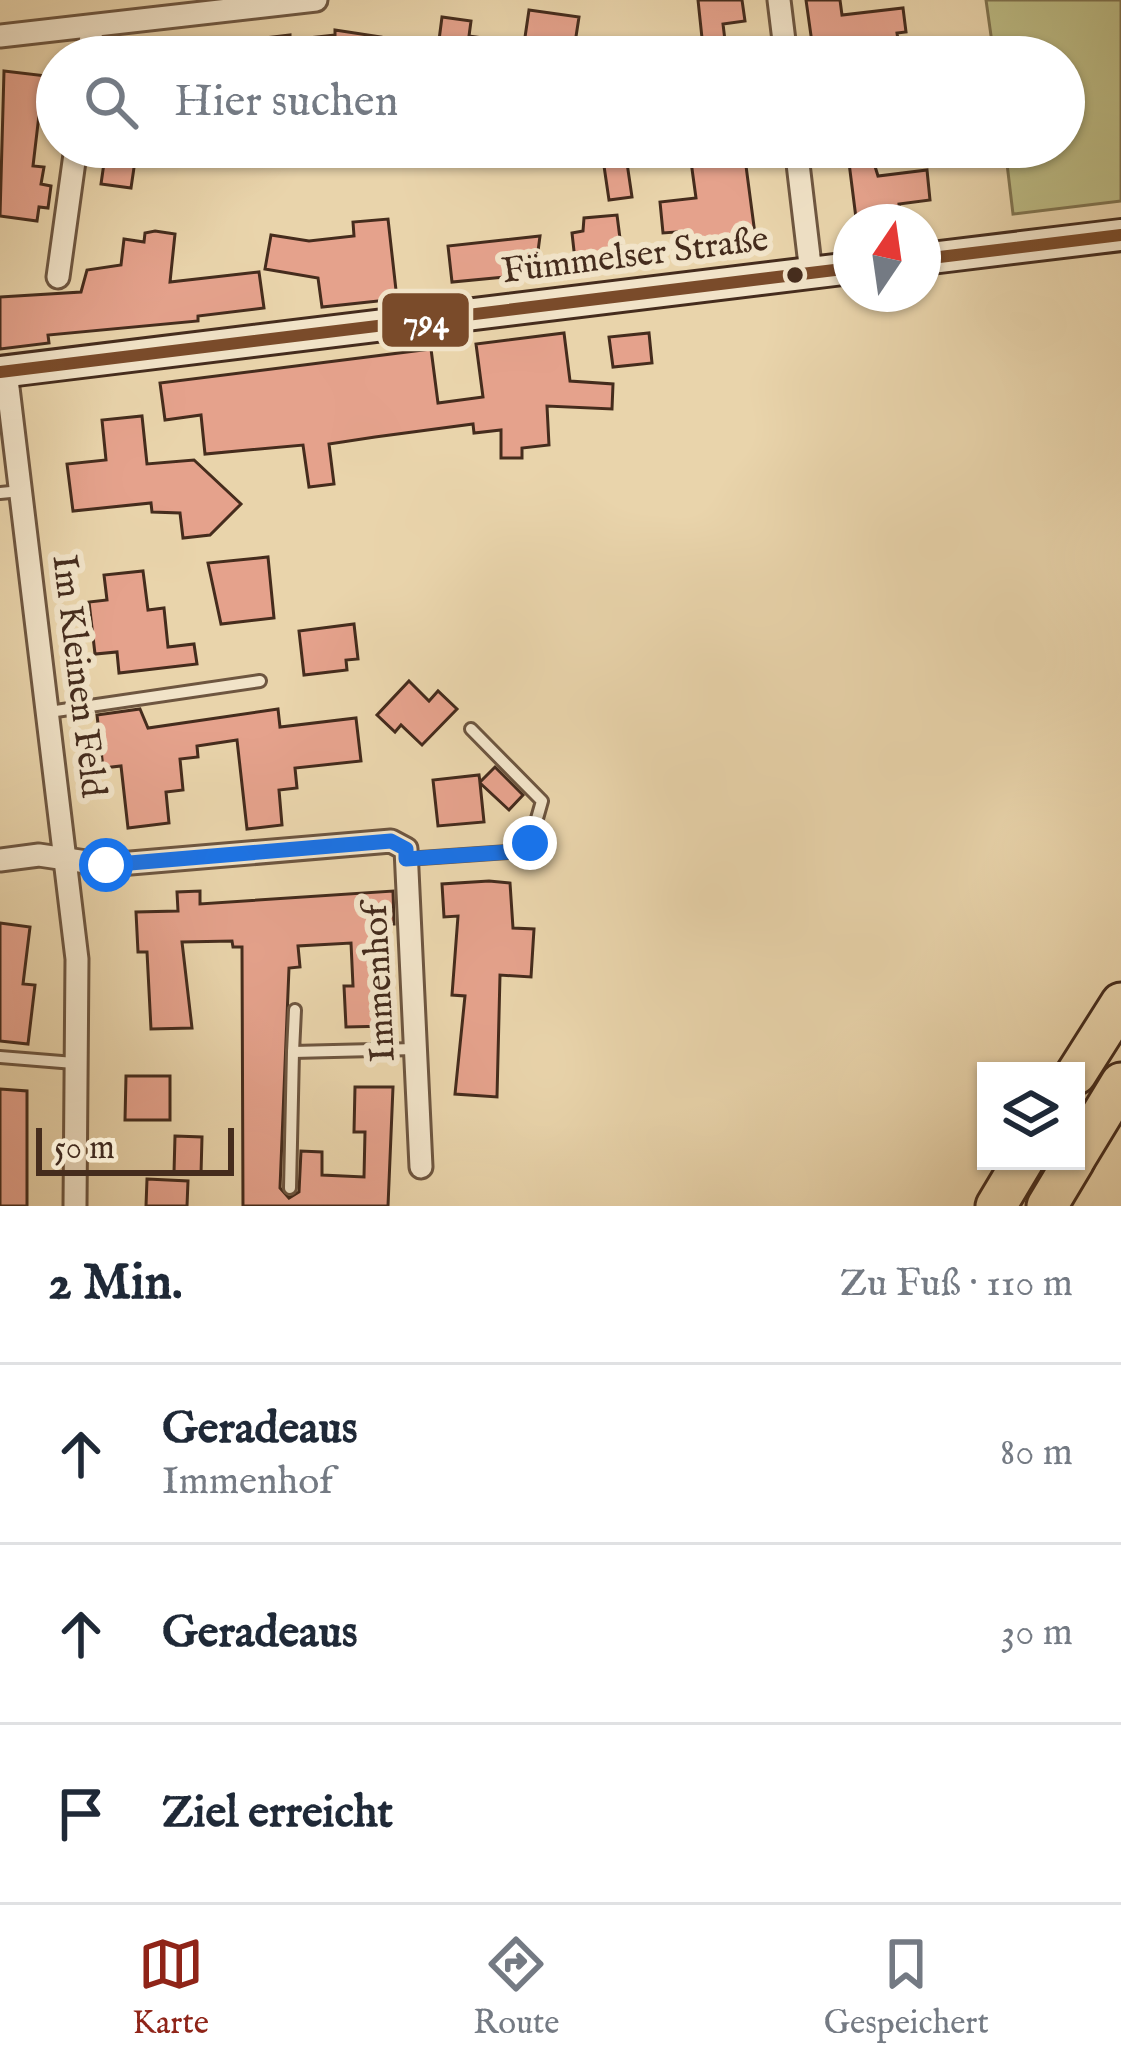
<!DOCTYPE html>
<html lang="de">
<head>
<meta charset="utf-8">
<style>
  body { margin:0; font-family:"IM FELL English",serif; background:#f6f6f7; color:#1f2937 }
  .controls { position:absolute; right:36px; bottom:36px; display:grid; overflow:hidden; border-radius:0px; box-shadow:0 3px 9px #0004 }
  .controls button { width:108px; height:108px; display:grid; place-items:center; padding:0; border:0; border-bottom:3px solid #e0e1e3; background:#fff; color:#1f2937; font:60px sans-serif }
  .compass { position:absolute; left:833px; top:204px; width:108px; height:108px; border-radius:50%; background:#fff; box-shadow:0 3px 9px #0004; rotate:13deg }
  .scale { position:absolute; left:36px; bottom:30px; width:198px; box-sizing:border-box; padding-left:12px; border:6px solid #452c1d; border-top:0; font-size:33px; line-height:42px; white-space:nowrap; color:#452c1d; -webkit-text-stroke:9px #f1e3c8; paint-order:stroke }
  .stop { position:absolute; width:36px; height:36px; margin:-27px; border:9px solid #1a73e8; border-radius:50%; background:#fff }
  .stop.end { background:#1a73e8; border-color:#fff; box-shadow:0 3px 12px #0008 }
  .list { margin:0; padding:0; list-style:none }
  h2 { display:flex; justify-content:space-between; align-items:center; height:156px; margin:0; padding:0 48px; font-size:51px }
  h2 small { font-size:39px; font-weight:400; color:#747a83 }
  .list li { display:grid; grid-template-columns:78px 1fr auto; gap:36px; align-items:center; box-sizing:border-box; height:180px; padding:0 48px; border-top:3px solid #e0e1e3 }
  .list b { display:block; font-size:45px; white-space:nowrap }
  .list p { margin:0; font-size:39px; white-space:nowrap; color:#747a83 }
  .list em { font-size:39px; font-style:normal; color:#747a83 }
  .icon { flex:none; width:66px; height:66px; fill:none; stroke:currentColor; stroke-width:2; stroke-linecap:round; stroke-linejoin:round }
  .map { position:relative; flex:none; width:1121px; height:1206px; overflow:hidden }
  .search { position:absolute; background:#fff; box-shadow:0 3px 9px #0004; left:36px; right:36px; top:36px; height:132px; display:flex; align-items:center; gap:30px; box-sizing:border-box; padding:0 42px; border-radius:66px; color:#747a83; font-size:45px }
  .sheet { height:696px; background:#fff }
  nav { display:flex; justify-content:space-around; align-items:center; box-sizing:border-box; height:168px; border-top:3px solid #e0e1e3; background:#fff; font-size:33px; color:#747a83 }
  nav a { display:grid; justify-items:center; gap:6px }
  nav .on { color:#8f2418 }
  .map>svg:first-child { display:block }
  .green { fill:#bcbb84; stroke:#807450; stroke-width:3 }
  .building { fill:#e5a28c; stroke:#452c1d; stroke-width:3 }
  .lines { fill:none; stroke-linecap:round; stroke-linejoin:round }
  .lane-casing { stroke:#6e5640; stroke-width:16 }
  .street-casing { stroke:#6e5640; stroke-width:27 }
  .secondary-casing { stroke:#452c1d; stroke-width:36 }
  .highway-casing { stroke:#452c1d; stroke-width:45 }
  .lane { stroke:#f1e3c8; stroke-width:10 }
  .street { stroke:#f1e3c8; stroke-width:21 }
  .secondary { stroke:#f1e3c8; stroke-width:30 }
  .highway { stroke:#e9d4ab; stroke-width:39 }
  .bus-1-casing { stroke:#f1e3c8; stroke-width:21 }
  .bus-1 { stroke:#7a4b2a; stroke-width:12 }
  .route { stroke:#1a73e8; stroke-width:15 }
  .bus-dot { fill:#452c1d; stroke:#f1e3c8; stroke-width:4.5 }
  .labels { text-anchor:middle; dominant-baseline:central; stroke-width:12; stroke-linejoin:round; paint-order:stroke }
  .street-label { font-size:36px; fill:#452c1d; stroke:#f1e3c8 }
  .line-badge { stroke:#f1e3c8; stroke-width:4.5 }
  .badge-label { font-size:33px; text-anchor:middle; font-weight:bold; fill:#fff }
</style>
</head>
<body>
<div class="map">
<svg width="1121" height="1206" viewBox="0 0 1121 1206">
  <rect width="100%" height="100%" fill="#e9d4ab"/>
  <filter id="stains"><feTurbulence type="fractalNoise" baseFrequency=".00167" numOctaves="4"/><feColorMatrix values="0 0 0 0 .2 0 0 0 0 .09 0 0 0 0 .02 0 0 0 .5 -.17"/></filter>
  <radialGradient id="worn" r=".72"><stop offset=".6" stop-color="#630" stop-opacity="0"/><stop offset="1" stop-color="#630" stop-opacity=".3"/></radialGradient>
  <path class="green" d="M986,0H1121V201L1013,214L1005,147H1064V57H994Z"/>
  <g class="building">
    <path d="M698,0H742L745,21L723,24L727,57H704Z"/>
    <path d="M806,0H840L842,15L903,8L906,32L897,33L899,46L858,51L859,57H814Z"/>
    <path d="M529,10L579,17L573,56L527,50V57H462L464,44L439,40L442,17L471,21L469,36L524,44Z"/>
    <path d="M335,30L381,37L379,57H224V43L290,35V40L335,35Z"/>
    <path d="M4,71L55,77L51,116L39,115L33,166L44,167L41,184L51,186L48,208L39,207L37,221L0,216Z"/>
    <path d="M689,147H781L783,161L746,166L755,234L691,243L689,231L663,233L660,202L696,198Z"/>
    <path d="M847,147H869L878,176L927,170L930,200L899,204L900,212L856,218Z"/>
    <path d="M106,149L136,154L131,188L101,184Z"/>
    <path d="M627,163L632,197L609,200L604,166Z"/>
    <path d="M617,215L622,254L575,260L572,233L583,231L584,218Z"/>
    <path d="M388,219L397,299L322,307L318,278L265,269L271,235L309,241L354,236L353,222Z"/>
    <path d="M155,231L175,234L170,282L259,272L264,308L198,316V321L48,335L49,343L0,349V297L81,292L87,270L121,265L124,239L144,242L145,233Z"/>
    <path d="M540,236L535,274L452,282L448,246Z"/>
    <path d="M564,333L570,381L613,384L612,409L547,406L549,445L522,448V458H501V430L474,433L473,424L375,437L329,444L334,484L309,487L303,445L205,454L201,415L165,420L160,383L431,349L438,403L483,397L476,344Z"/>
    <path d="M649,333L652,363L613,367L609,337Z"/>
    <path d="M142,416L147,464L194,460L241,504L210,535L183,538L180,513L152,512L151,503L73,511L67,464L106,460L102,420Z"/>
    <path d="M268,557L274,618L221,624L208,563Z"/>
    <path d="M143,571L148,610L164,608L168,647L194,644L197,664L119,673L117,652L95,654L89,602L107,600L104,575Z"/>
    <path d="M354,624L358,659L346,660L347,670L304,675L299,631Z"/>
    <path d="M409,681L429,701L438,691L457,709L422,745L401,725L395,732L377,715Z"/>
    <path d="M140,709L148,728L278,709L280,727L356,718L361,761L295,768L297,788L279,790L282,825L247,829L237,740L197,746L198,757L180,759L183,790L166,792L169,823L128,828L121,766L103,768L97,715Z"/>
    <path d="M495,767L523,795L509,810L480,783L484,822L438,826L433,780L479,775L480,782Z"/>
    <path d="M489,881L510,883L513,928L534,929L531,977L500,975L497,1097L455,1094L465,996L452,995L458,916L444,917L442,884Z"/>
    <path d="M200,891V904L393,891L394,924H382L390,1026L346,1027L344,986H353L351,943L298,946L300,967L289,968L280,1188L289,1198L299,1192L301,1151L322,1152V1175L364,1177L365,1132H354L355,1087H393L388,1206H243L242,947H233L232,941L182,942L192,1028L151,1029L147,952H138L136,912L178,911L177,892Z"/>
    <path d="M0,923L30,927L23,984L35,985L28,1044L0,1041Z"/>
    <path d="M126,1076H170V1120H125Z"/>
    <path d="M0,1089L27,1091V1206H0Z"/>
    <path d="M175,1136L202,1137L201,1174L174,1173Z"/>
    <path d="M147,1179L188,1181L187,1206H146Z"/>
  </g>
  <g class="lines">
    <defs>
      <g id="lane">
        <path d="M0,493L21,491"/>
        <path d="M49,712L260,681"/>
        <path d="M406,859L508,852L530,843L542,801L471,729"/>
        <path d="M295,1010L293,1052L415,1049"/>
        <path d="M0,1057L74,1063"/>
        <path d="M290,1188L293,1052"/>
      </g>
      <g id="street">
        <path d="M779,0L786,57"/>
        <path d="M0,36L316,0"/>
        <path d="M88,57L92,29"/>
        <path d="M796,147L811,273"/>
        <path d="M58,277L76,147"/>
        <path d="M6,371L77,959L75,1206"/>
        <path d="M0,860L39,855L107,865L391,841L406,849L421,1167"/>
      </g>
      <g id="secondary">
        <path d="M923,259L1121,235"/>
        <path d="M0,372L851,268"/>
      </g>
      <g id="highway">
        <path d="M1076,1074L1121,1003"/>
        <path d="M1076,1157L1121,1083"/>
        <path d="M996,1206L1023,1161"/>
        <path d="M1047,1206L1074,1161"/>
      </g>
    </defs>
    <use href="#lane" class="lane-casing"/>
    <use href="#street" class="street-casing"/>
    <use href="#secondary" class="secondary-casing"/>
    <use href="#highway" class="highway-casing"/>
    <use href="#lane" class="lane"/>
    <use href="#street" class="street"/>
    <use href="#secondary" class="secondary"/>
    <use href="#highway" class="highway"/>
    <defs>
      <g id="bus-1">
        <path d="M923,259L1121,235"/>
        <path d="M0,372L851,268"/>
      </g>
    </defs>
    <use href="#bus-1" class="bus-1-casing"/>
    <use href="#bus-1" class="bus-1"/>
  </g>
  <g class="lines">
    <path class="route" d="M106,865L391,841L406,849V859L508,852L530,843"/>
  </g>
  <circle class="bus-dot" cx="795" cy="275" r="10"/>
  <g class="labels">
    <g class="street-label">
      <text transform="translate(635 256) rotate(-7)">Fümmelser Straße</text>
      <text transform="translate(78 676) rotate(83)">Im Kleinen Feld</text>
      <text transform="translate(380 983) rotate(-93)">Immenhof</text>
    </g>
  </g>
  <rect class="line-badge" x="380" y="291" width="91" height="58" rx="12" fill="#7a4b2a"/>
  <g class="badge-label">
    <text x="426" y="332">794</text>
  </g>
  <rect width="100%" height="100%" filter="url(#stains)"/>
  <rect width="100%" height="100%" fill="url(#worn)"/>
</svg>
<div class="controls">
<button><svg class="icon" aria-label="layers" viewBox="0 0 24 24"><path d="M12 4l9 5-9 5-9-5zM3 14l9 5 9-5"/></svg></button>
</div>
<svg class="compass" viewBox="-18 -18 36 36"><path d="M0-13l5 13h-10z" fill="#e53935"/><path d="M0 13l5-13h-10z" fill="#747a83"/></svg>
<div class="scale">50 m</div>
<div class="stop" style="left:106px;top:865px"></div>
<div class="stop end" style="left:530px;top:843px"></div>
<div class="search"><svg class="icon" aria-label="search" viewBox="0 0 24 24"><circle cx="10" cy="10" r="6"/><path d="M15 15l6 6"/></svg>Hier suchen</div>
</div>
<section class="sheet">
<h2>2 Min.<small>Zu Fuß · 110 m</small></h2>
<ul class="list">
<li><svg class="icon" aria-label="ahead" viewBox="0 0 24 24"><path d="M12 20V5M6 11l6-6 6 6"/></svg><div><b>Geradeaus</b><p>Immenhof</p></div><em>80 m</em></li>
<li><svg class="icon" aria-label="ahead" viewBox="0 0 24 24"><path d="M12 20V5M6 11l6-6 6 6"/></svg><div><b>Geradeaus</b></div><em>30 m</em></li>
<li><svg class="icon" aria-label="arrive" viewBox="0 0 24 24"><path d="M6 21V4h12l-3 4 3 4H6"/></svg><div><b>Ziel erreicht</b></div></li>
</ul>
</section>
<nav>
<a class="on"><svg class="icon" aria-label="map" viewBox="0 0 24 24"><path d="M3 6l6-2 6 2 6-2v14l-6 2-6-2-6 2zM9 4v14M15 6v14"/></svg>Karte</a>
<a><svg class="icon" aria-label="directions" viewBox="0 0 24 24"><path d="M12 3l9 9-9 9-9-9zM9 14v-3h6M13 9l2 2-2 2"/></svg>Route</a>
<a><svg class="icon" aria-label="saved" viewBox="0 0 24 24"><path d="M7 4h10v16l-5-4-5 4z"/></svg>Gespeichert</a>
</nav>
</body>
</html>
